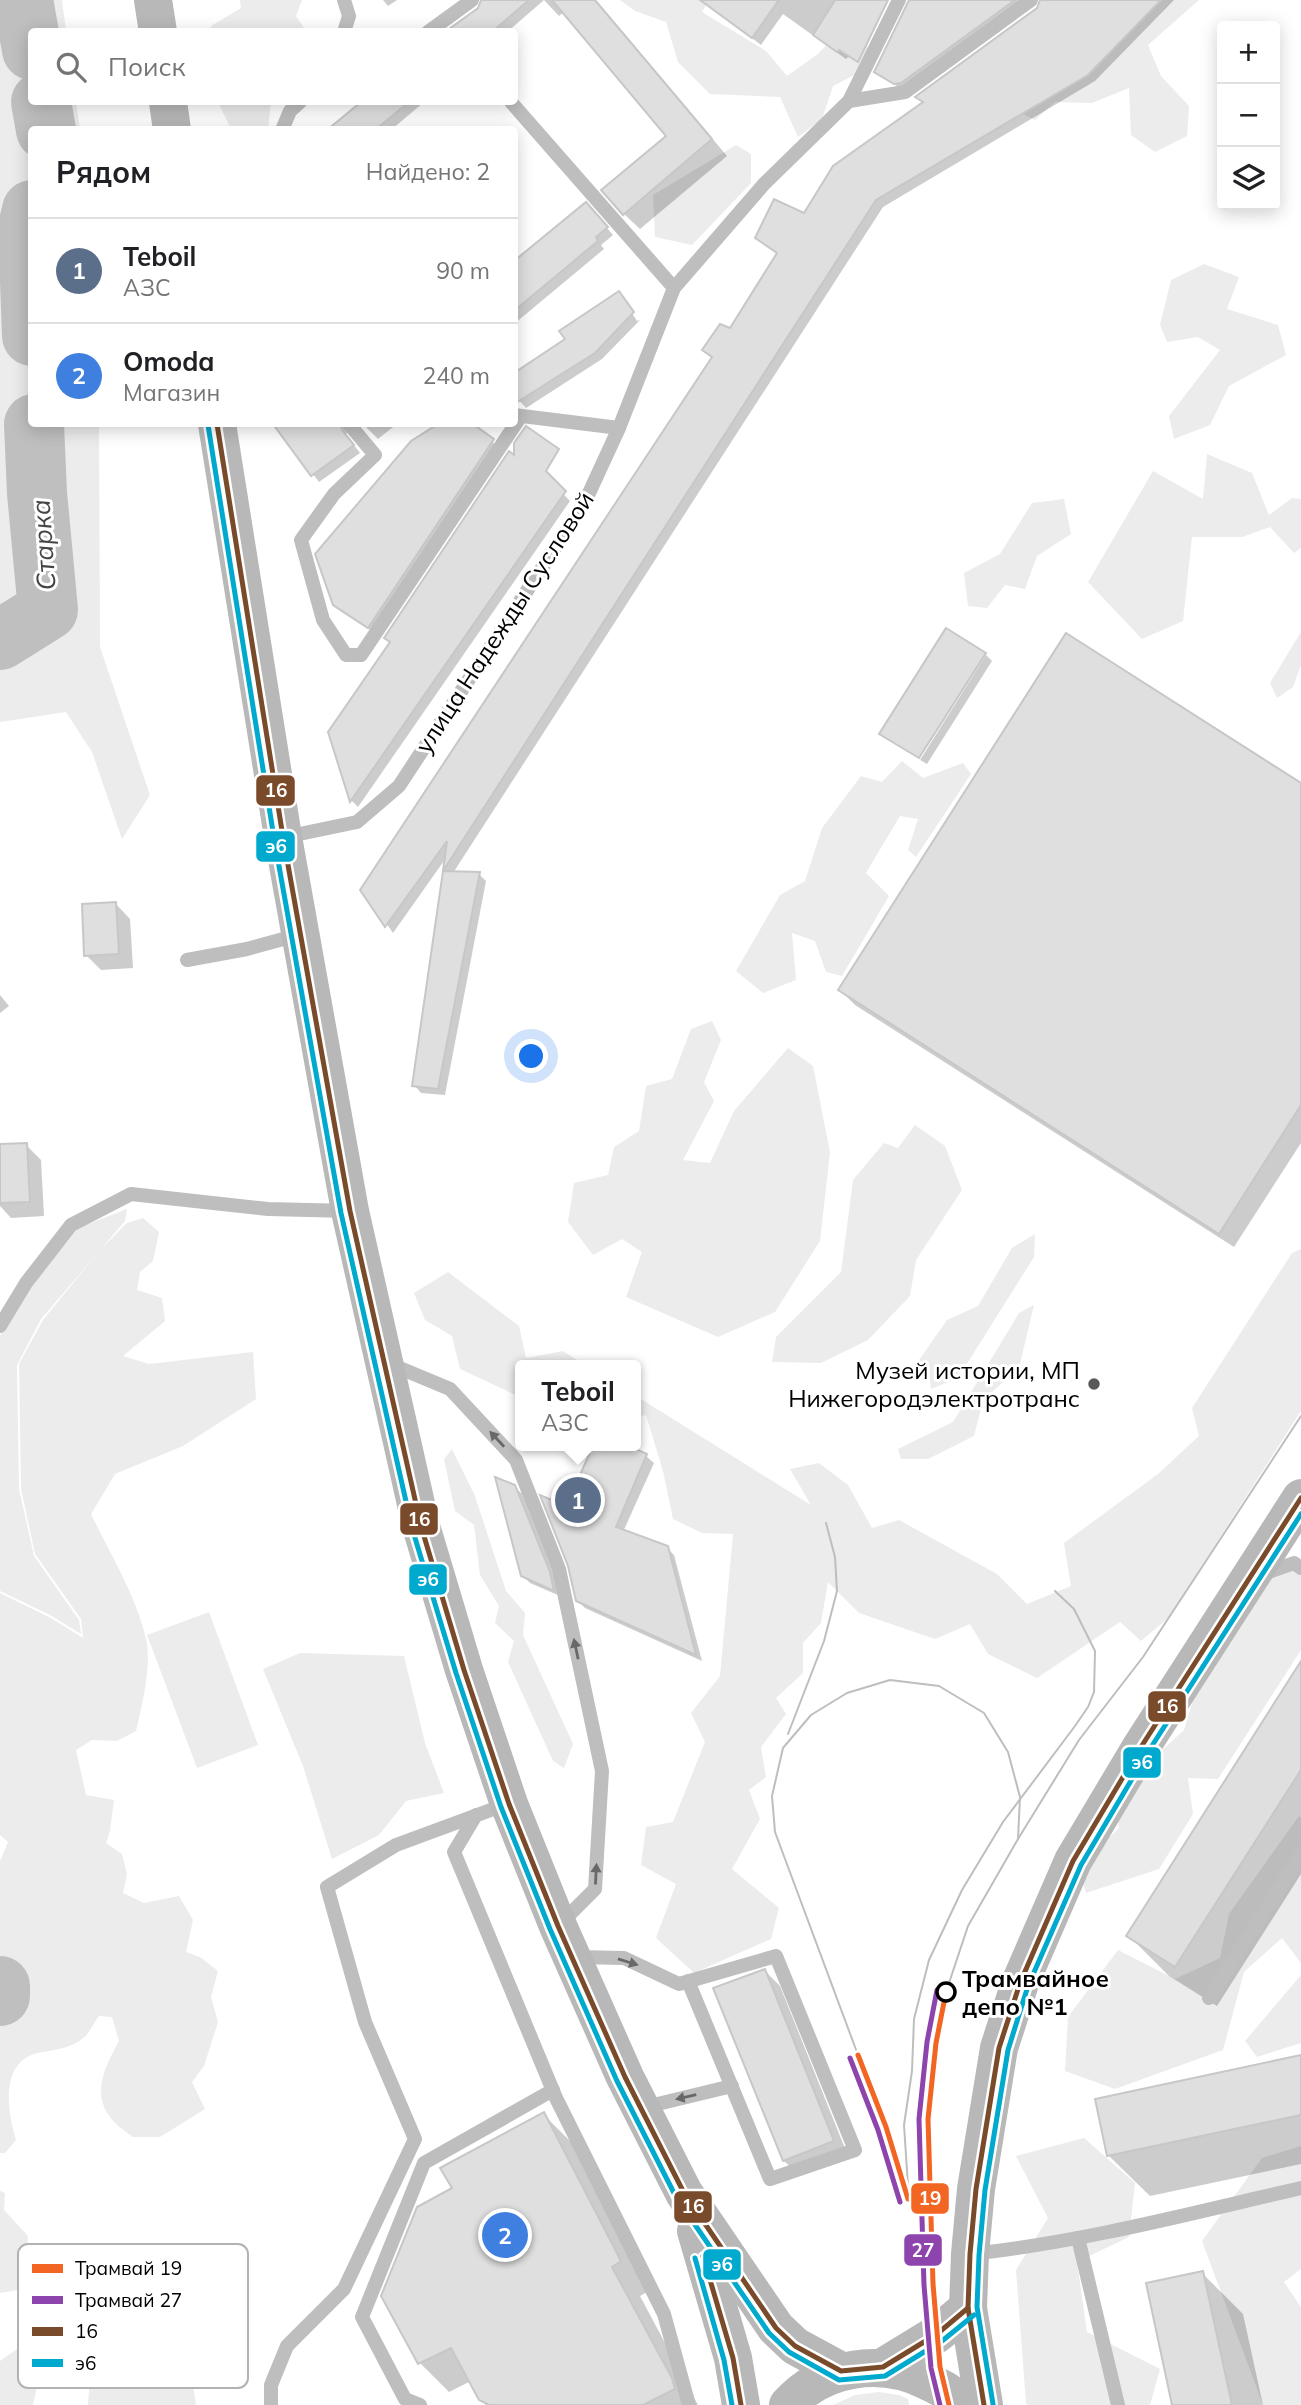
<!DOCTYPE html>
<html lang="ru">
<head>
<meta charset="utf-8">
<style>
  body { margin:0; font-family:Mulish,sans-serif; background:#f6f6f6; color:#202124 }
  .controls { position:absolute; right:21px; top:21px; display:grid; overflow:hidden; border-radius:7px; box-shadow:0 4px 18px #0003 }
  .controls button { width:63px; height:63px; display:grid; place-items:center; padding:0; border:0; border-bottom:2px solid #e0e0e0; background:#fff; color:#202124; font:35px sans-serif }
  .you { position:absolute; left:532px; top:1057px; width:24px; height:24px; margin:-18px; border:5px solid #fff; border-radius:50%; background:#1a73e8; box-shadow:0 0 0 10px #1a73e833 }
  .badge { display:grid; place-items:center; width:46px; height:46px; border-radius:50%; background:#1a73e8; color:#fff; font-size:23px; font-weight:700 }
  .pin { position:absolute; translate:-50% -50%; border:4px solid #fff; box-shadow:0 2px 7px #0006 }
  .popup { position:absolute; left:515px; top:1360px; width:126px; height:91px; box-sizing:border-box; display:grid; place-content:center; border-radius:7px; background:#fff; filter:drop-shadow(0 2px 5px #0005); font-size:23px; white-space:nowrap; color:#757577 }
  .popup b { font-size:26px; color:#202124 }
  .popup::after { content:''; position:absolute; left:50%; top:100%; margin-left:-14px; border:14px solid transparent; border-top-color:#fff }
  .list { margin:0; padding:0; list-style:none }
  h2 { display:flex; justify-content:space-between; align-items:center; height:91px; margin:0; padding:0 28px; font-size:30px }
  h2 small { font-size:23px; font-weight:400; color:#757577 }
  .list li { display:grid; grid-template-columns:46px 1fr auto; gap:21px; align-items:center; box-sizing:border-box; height:105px; padding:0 28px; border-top:2px solid #e0e0e0 }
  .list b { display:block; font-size:26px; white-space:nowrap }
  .list p { margin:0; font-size:23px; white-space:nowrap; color:#757577 }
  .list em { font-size:23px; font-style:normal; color:#757577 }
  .icon { flex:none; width:38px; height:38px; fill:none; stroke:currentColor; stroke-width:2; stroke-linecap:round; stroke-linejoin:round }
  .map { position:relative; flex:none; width:1301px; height:2405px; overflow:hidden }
  .search { position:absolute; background:#fff; box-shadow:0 4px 18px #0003; left:28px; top:28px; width:490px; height:77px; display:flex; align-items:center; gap:18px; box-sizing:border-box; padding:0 24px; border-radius:7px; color:#757577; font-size:26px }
  .panel { position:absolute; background:#fff; box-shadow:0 4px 18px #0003; left:28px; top:126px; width:490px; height:301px; border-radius:7px }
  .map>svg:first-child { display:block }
  .green { fill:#ececec }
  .shadow { fill:#0003 }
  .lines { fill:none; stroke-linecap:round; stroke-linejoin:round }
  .river { stroke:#bfbfbf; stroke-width:60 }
  .building { fill:#dfdfdf; stroke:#c7c7c7; stroke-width:2 }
  .lane { stroke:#bebebe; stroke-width:14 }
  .secondary { stroke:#b8b8b8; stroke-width:38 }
  .tram { stroke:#bebebe; stroke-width:2 }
  .bus-1-casing { stroke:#fff; stroke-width:10 }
  .bus-2-casing { stroke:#fff; stroke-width:10 }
  .bus-1 { stroke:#7a4b2a; stroke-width:5 }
  .bus-2 { stroke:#00a9ce; stroke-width:5 }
  .tram-1-casing { stroke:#fff; stroke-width:10 }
  .tram-2-casing { stroke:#fff; stroke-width:10 }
  .tram-1 { stroke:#f26522; stroke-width:5 }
  .tram-2 { stroke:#8e44ad; stroke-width:5 }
  .oneway { fill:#686868 }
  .poi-dot { fill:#595959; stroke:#fff; stroke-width:2.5 }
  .stop-dot { fill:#fff; stroke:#000; stroke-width:3.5 }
  .labels { text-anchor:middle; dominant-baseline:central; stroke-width:6; stroke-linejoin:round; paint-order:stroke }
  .street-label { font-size:24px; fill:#000; stroke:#fff }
  .poi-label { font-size:24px; fill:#000; stroke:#fff; text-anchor:end }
  .stop-label { font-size:24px; font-weight:bold; fill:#000; stroke:#fff; text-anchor:start }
  .water-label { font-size:26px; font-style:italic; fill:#444; stroke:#fff }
  .key { fill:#fff; stroke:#b2b2b2; stroke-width:2 }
  .key-label { font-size:19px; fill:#000 }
  .line-badge { stroke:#fff; stroke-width:2.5 }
  .badge-label { font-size:19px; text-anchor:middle; font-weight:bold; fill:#fff }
</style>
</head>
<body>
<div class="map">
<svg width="1301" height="2405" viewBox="0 0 1301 2405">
  <rect width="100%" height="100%" fill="#fff"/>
  <g class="green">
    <path d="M0,0H62L66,31L32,32V102H76L80,129L32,130V424H99L100,647L150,795L122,839L92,752L66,712L0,722Z"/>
    <path d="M240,0H302L296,16L306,31H212L211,26L241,8Z"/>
    <path d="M620,0H709L702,12L766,51L787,76L818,54L840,30L865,37L872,66L833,86L822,119L798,137L780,97L710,94L678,62L666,22L635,11Z"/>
    <path d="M1126,0H1199L1148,45L1161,76L1189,106L1187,136L1155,152L1131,135L1129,88L1092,103L1055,102L1035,120L1005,105Z"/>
    <path d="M218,102H271L268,129H231Z"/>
    <path d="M736,145L751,154V183L692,245L655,237L653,195Z"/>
    <path d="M1204,264L1239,277L1227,309L1278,325L1286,355L1229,386L1210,425L1174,439L1169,416L1220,350L1198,337L1167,342L1160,325L1171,280Z"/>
    <path d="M1207,454L1252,473L1269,515L1292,498L1301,499V548L1294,553L1270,527L1242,537H1192L1183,621L1142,639L1088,582L1153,471L1203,499Z"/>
    <path d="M1064,499L1071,534L1037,556L1025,589L1005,585L987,608L968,606L964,573L1000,554L1032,503Z"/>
    <path d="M1301,632V665L1293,687L1277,698L1270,683Z"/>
    <path d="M902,761L923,778L963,763L971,774L916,857L908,850L918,819L900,816L866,873L889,896L842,976L826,972L815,941L792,933L796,980L763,993L736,971L780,895L805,881L822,828L861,776L882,782Z"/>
    <path d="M712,1021L721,1040L704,1082L714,1101L683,1160L710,1163L734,1111L788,1048L813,1066L830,1152L820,1241L775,1312L718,1337L626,1297L642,1252L622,1239L593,1255L568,1222L574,1183L608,1175L614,1147L639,1131L646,1086L672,1079L691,1029Z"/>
    <path d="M915,1125L945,1146L962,1190L916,1260L910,1296L868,1340L821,1363L772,1362L776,1337L841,1272L853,1180L884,1143L898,1148Z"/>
    <path d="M127,1209L125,1221L41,1319L17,1365L19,1489L34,1556L79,1620L81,1634L50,1615L0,1591V1336L27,1287L75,1229Z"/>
    <path d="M143,1218L159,1232L153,1261L140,1272L137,1290L162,1298L165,1321L123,1356L149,1364L253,1352L256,1399L183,1446L115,1474L91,1514C110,1554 136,1595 146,1639C152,1664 142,1706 136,1731L117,1741L92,1740L76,1750L86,1795L114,1800L110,1831L106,1843L122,1854L127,1874L123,1893L144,1903L179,1896L193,1920L186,1952L200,1957L218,1971L211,1997L218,2022L204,2066L192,2082L205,2109L160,2137H133C125,2131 113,2123 108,2114C92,2090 107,2063 119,2041L112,2017L99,2016C94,2022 90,2033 83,2038C71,2049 52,2050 37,2053C0,2063 7,2110 16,2140L5,2153H0V1861L8,1842L0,1835V1593L51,1618L83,1638L81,1619L35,1554L21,1489L19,1364L43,1320L99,1251L127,1223Z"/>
    <path d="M1035,1234L1034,1257L958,1378L931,1389L929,1375L912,1370L947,1320L978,1306L1012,1248Z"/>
    <path d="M1301,1249V1411L1168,1618L1141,1641L1120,1622L1037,1678L988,1654L970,1624L935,1639L859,1613L828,1582L821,1623L803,1643V1673L776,1698L786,1714L761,1747L766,1777L749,1790L760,1819L732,1869L779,1908L771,1939L694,1973L656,1938L676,1884L641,1865L646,1827L673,1822L705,1742L691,1713L720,1676L733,1534L702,1533L673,1519L663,1471L646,1415L636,1418V1396L811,1505L790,1469L819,1463L848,1485L872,1528L899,1520L997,1574L1027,1604L1071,1586L1064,1543L1158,1474L1199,1436L1192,1408L1292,1253Z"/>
    <path d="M448,1272L519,1326L526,1358L563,1351L585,1365H520V1397L460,1369L452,1336L425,1320L414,1293Z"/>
    <path d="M1034,1305L1019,1368L983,1400L974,1436L928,1459H901L898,1449L953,1422L1019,1313Z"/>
    <path d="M452,1449L475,1496L506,1591L525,1613L523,1635L573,1744L564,1768L553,1761L508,1662L514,1641L495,1623L499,1606L480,1575L474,1525L455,1511L444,1459Z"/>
    <path d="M1301,1568V1650L1218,1779L1188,1778L1193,1814L1159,1869L1086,1893L1078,1867L1119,1828L1114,1794L1184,1730L1213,1634L1267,1575Z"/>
    <path d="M209,1612L258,1745L197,1768L147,1635Z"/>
    <path d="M300,1653L404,1656L425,1743L444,1793L406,1801L379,1835L332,1859L303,1766L263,1669Z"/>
    <path d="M1299,1816L1301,1818V1963L1282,1938L1244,1972L1223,2050L1115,2089L1065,2071L1068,2017L1118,1950L1175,1979L1220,1958L1229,1914Z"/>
    <path d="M1301,1975V2043L1257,2057L1245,2041Z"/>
    <path d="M1084,2138L1135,2183L1129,2237L1077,2262L1087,2332L1160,2369L1150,2405H1028L1026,2403L1016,2270L1048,2218L1016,2156Z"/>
    <path d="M1301,2146V2269L1284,2282L1301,2307V2405H1263L1202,2241L1262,2158Z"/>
    <path d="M0,2191L5,2193L4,2210L28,2236L25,2289L0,2293Z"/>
    <path d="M124,2304L191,2372L196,2405H88L93,2329Z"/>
    <path d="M23,2345L45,2350L33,2405H0V2361Z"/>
    <path d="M879,2392L899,2395L908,2399L909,2405H833L855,2395Z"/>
  </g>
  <g class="shadow">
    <path d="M383,0H397L388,6Z"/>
    <path d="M484,0H544L507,32H448L479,9Z"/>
    <path d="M544,0H577L559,16Z"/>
    <path d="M593,0L609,16L727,156L640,229L624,214L668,136Z"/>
    <path d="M718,0H883L850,58L848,57L846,59L783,14L761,45L713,8Z"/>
    <path d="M910,0H1031L902,90L876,71Z"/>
    <path d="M1041,0H1174L1095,81L883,207L453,873L479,874L486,881L445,1095L421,1093L414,1085L446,858L393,933L363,890L713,358L705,350L730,331L778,254L757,238L805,215L924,104L917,97L1041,5Z"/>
    <path d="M363,102H424L391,130H330Z"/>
    <path d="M593,212L613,235L601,245L604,249L514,324V264Z"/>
    <path d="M619,293L625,298H622L637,321L640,320L602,359L526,408L514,395Z"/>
    <path d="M275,424H350L346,435L360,453L319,482Z"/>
    <path d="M363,424H397L378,439Z"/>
    <path d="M441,424H470L500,448L375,633L342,612L334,604L412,443Z"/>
    <path d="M563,494L570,501L358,807L352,801L330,732Z"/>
    <path d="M986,655L992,661L927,764L920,760Z"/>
    <path d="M1301,785V1143L1234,1247L855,1005L840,990Z"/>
    <path d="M116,904L130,919L133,968L101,970L86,955Z"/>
    <path d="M0,995L9,1006L0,1013Z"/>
    <path d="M26,1145L41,1160L44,1216L11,1218L0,1206V1146Z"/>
    <path d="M594,1446H625L646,1456L654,1463L623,1532L667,1548L674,1555L702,1661L585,1608L577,1600L567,1508Z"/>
    <path d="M514,1486L522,1494L556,1580L560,1596L530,1583L522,1575Z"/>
    <path d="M1301,1664V1874L1217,2006L1169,1976L1128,1935Z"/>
    <path d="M765,1971L780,1986L848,2156L799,2175L784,2161Z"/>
    <path d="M1301,2057V2164L1150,2196L1109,2156Z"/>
    <path d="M543,2114L572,2143L649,2291L640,2296L698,2405H486L480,2399L471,2381L449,2392L420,2363L454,2189Z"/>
    <path d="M1202,2273L1243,2314L1263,2405H1173Z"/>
  </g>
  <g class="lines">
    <g class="river">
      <path d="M23,0L32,50"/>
      <path d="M41,102L46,130"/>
      <path d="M32,210L28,227L32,336"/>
      <path d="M0,640L48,610L37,493L34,424"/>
      <path d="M0,1986V1996"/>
    </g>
  </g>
  <g class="building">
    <path d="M481,0H529L492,32H445L478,8Z"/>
    <path d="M552,0H595L712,139L623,215L601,190L666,136Z"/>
    <path d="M700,0H779L752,38Z"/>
    <path d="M835,0H888L858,62L839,50L837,52L813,35Z"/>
    <path d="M909,0H1015L901,83L894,84L874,72Z"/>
    <path d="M1040,0H1161L1088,75L876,200L443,871L447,841L385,927L360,890L712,357L702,350L720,324L730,328L777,253L755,238L774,199L804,213L833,166L923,102L915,97L1037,8Z"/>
    <path d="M361,102H409L375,130H327Z"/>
    <path d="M586,202L608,227L596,237L598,241L514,311V261Z"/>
    <path d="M619,291L634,312L595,353L514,404V373L565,339L559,331Z"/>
    <path d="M273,424H340L342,430L354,445L311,476Z"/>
    <path d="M438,424H473L494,439L368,628L333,605L315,554L411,441Z"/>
    <path d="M526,426L559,449L546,471L566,491L350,802L328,732L390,642L384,638L509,451L514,455V443Z"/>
    <path d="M946,628L986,653L919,758L879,734Z"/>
    <path d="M1066,633L1301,783V1105L1219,1234L838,990Z"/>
    <path d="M443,871L480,872L438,1089L412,1086Z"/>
    <path d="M116,902L119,954L84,956L82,904Z"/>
    <path d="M27,1143L30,1202L0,1203V1144Z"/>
    <path d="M593,1446H629L647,1454L616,1527L668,1546L696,1655L576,1601L568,1566L540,1495L566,1506Z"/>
    <path d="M495,1477L515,1485L550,1572L554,1591L521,1576Z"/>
    <path d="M1301,1661V1770L1175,1967L1126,1936Z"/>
    <path d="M765,1969L834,2141L783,2161L713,1988Z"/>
    <path d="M1301,2055V2115L1107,2156L1095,2099Z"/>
    <path d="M544,2112L621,2261L612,2267L672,2378L675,2389L643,2405H489L479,2400L451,2348L418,2364L381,2296L417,2207L452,2188L440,2168Z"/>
    <path d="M1203,2271L1232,2405H1172L1146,2283Z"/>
  </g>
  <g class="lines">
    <g class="lane">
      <path d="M344,32L349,16L344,0"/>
      <path d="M428,32L472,0"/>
      <path d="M849,101L905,92L1031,0"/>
      <path d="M511,102L674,288"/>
      <path d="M282,130L290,111L300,102"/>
      <path d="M514,415L619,428"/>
      <path d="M349,424L375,455L334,494L301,540L323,620L346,655H361L521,416"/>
      <path d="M285,837L357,822L399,786L584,504L619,428L674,288L764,184L849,101L899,0"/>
      <path d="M187,960L247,949L298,935"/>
      <path d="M0,1326L26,1283L71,1225L131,1194L268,1209L349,1211"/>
      <path d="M390,1364L450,1389L516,1460L559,1569L602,1771L595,1889L559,1925"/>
      <path d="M1263,1574L1294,1563L1301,1568"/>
      <path d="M476,1815L454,1852L556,2098L664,2314L689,2405"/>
      <path d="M576,1957L624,1958L679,1984L776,1956L855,2150L770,2179L688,1981"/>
      <path d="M1209,1998L1301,1854"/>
      <path d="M641,2108L732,2086"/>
      <path d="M1078,2238L1118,2405"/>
      <path d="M971,2254C1083,2242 1192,2213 1301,2188"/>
      <path d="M271,2405V2385L287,2346L344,2289L415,2139L365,2022L327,1887L396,1845L507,1804"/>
      <path d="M420,2405L405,2399L362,2317L424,2163L553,2090"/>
    </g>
    <g class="secondary">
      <path d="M153,0L158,32"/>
      <path d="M168,102L172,130"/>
      <path d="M217,424L283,837L350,1211L421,1526L464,1670L509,1804L558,1926L625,2077L684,2193L776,2328L795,2346L841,2371"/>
      <path d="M696,2231L733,2358L741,2405"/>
      <path d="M883,2367L937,2334L968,2308"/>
      <path d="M788,2405C823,2366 881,2358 927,2381C941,2388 953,2393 963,2405"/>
      <path d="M984,2405L968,2308L970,2254L976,2189L999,2048L1020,1983L1073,1861L1141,1747L1301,1498"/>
    </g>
    <g class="tram">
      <path d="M788,1734L824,1641L837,1591L835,1557L826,1523"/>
      <path d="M946,1992L968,1926L1018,1839L1079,1740L1143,1657L1301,1416"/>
      <path d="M858,2055L775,1832L772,1796L783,1748L811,1715L847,1693L890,1680L939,1686L984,1713L1008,1752L1020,1797L1018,1839"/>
      <path d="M909,2201L904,2125L912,2071L914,2019L929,1960L962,1890L1003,1822L1075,1726L1088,1707L1094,1692L1095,1651L1074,1609L1055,1591"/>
    </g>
    <defs>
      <g id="bus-1">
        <path d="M217,424L283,837L350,1211L421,1526L464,1670L509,1804L558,1926L625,2077L684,2193L776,2328L795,2346L841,2371L883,2367L937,2334L968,2308"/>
        <path d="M703,2256L733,2358L741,2405"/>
        <path d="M984,2405L968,2308L970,2254L976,2189L999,2048L1020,1983L1073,1861L1141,1747L1301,1498"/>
      </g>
      <g id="bus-2">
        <path d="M208,425L274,838L341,1213L412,1528L456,1673L501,1807L550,1929L617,2081L676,2197L769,2333L789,2352L839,2380L885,2376L942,2341L974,2315"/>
        <path d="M695,2258L724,2360L732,2405"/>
        <path d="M993,2404L977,2307L979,2255L985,2190L1008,2050L1028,1986L1081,1865L1148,1752L1301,1514"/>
      </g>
    </defs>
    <use href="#bus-1" class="bus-1-casing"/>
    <use href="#bus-2" class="bus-2-casing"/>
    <use href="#bus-1" class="bus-1"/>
    <use href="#bus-2" class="bus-2"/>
    <defs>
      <g id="tram-1">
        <path d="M946,1992L936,2043L928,2119L933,2284L940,2367L949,2405"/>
        <path d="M858,2055L886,2127L908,2199"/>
      </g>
      <g id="tram-2">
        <path d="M937,1990L927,2042L919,2119L924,2285L931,2368L940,2405"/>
        <path d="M850,2058L878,2130L900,2202"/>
      </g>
    </defs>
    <use href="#tram-1" class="tram-1-casing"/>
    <use href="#tram-2" class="tram-2-casing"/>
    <use href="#tram-1" class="tram-1"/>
    <use href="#tram-2" class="tram-2"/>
  </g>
  <defs><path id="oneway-solid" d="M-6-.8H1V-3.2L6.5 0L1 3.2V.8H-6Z" transform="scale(1.75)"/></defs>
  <g class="oneway">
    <use href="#oneway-solid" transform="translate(497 1439) rotate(-133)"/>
    <use href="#oneway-solid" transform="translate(576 1649) rotate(-102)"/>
    <use href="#oneway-solid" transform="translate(596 1874) rotate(-87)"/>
    <use href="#oneway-solid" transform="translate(628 1962) rotate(17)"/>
    <use href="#oneway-solid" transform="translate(686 2097) rotate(167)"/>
  </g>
  <circle class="poi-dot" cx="1094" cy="1384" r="7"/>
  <circle class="stop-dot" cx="946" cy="1992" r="9"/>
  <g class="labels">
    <g class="street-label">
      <text transform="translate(504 622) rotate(-57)">улица Надежды Сусловой</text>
    </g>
    <g class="poi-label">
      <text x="1080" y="1370">Музей истории, МП<tspan x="1080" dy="28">Нижегородэлектротранс</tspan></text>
    </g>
    <g class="stop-label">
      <text x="962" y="1978">Трамвайное<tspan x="962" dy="28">депо №1</tspan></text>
    </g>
    <g class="water-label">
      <text transform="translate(43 545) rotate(-94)">Старка</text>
    </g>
  </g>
  <rect x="18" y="2244" width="230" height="144" rx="10" class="key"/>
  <rect x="32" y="2264" width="31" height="9" fill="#f26522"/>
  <rect x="32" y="2296" width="31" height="8" fill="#8e44ad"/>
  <rect x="32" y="2327" width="31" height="9" fill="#7a4b2a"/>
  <rect x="32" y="2359" width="31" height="8" fill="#00a9ce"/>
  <g class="key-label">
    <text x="75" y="2275">Трамвай 19</text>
    <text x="75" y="2307">Трамвай 27</text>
    <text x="75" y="2338">16</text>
    <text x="75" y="2370">э6</text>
  </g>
  <g class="line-badge">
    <rect x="255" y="774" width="41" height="33" rx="7" fill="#7a4b2a"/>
    <rect x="255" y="830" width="41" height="33" rx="7" fill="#00a9ce"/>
    <rect x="399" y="1502" width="40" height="34" rx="7" fill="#7a4b2a"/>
    <rect x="408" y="1563" width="40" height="33" rx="7" fill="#00a9ce"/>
    <rect x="1147" y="1690" width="40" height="33" rx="7" fill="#7a4b2a"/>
    <rect x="1122" y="1746" width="40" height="33" rx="7" fill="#00a9ce"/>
    <rect x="910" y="2182" width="40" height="33" rx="7" fill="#f26522"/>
    <rect x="673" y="2190" width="40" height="34" rx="7" fill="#7a4b2a"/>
    <rect x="903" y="2233" width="40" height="34" rx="7" fill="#8e44ad"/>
    <rect x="702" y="2248" width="40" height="33" rx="7" fill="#00a9ce"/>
  </g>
  <g class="badge-label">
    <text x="276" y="797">16</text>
    <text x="276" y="853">э6</text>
    <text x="419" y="1526">16</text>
    <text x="428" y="1586">э6</text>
    <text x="1167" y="1713">16</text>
    <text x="1142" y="1769">э6</text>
    <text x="930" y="2205">19</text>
    <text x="693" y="2213">16</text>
    <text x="923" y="2257">27</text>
    <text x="722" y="2271">э6</text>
  </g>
</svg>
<div class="controls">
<button>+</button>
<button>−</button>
<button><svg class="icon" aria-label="layers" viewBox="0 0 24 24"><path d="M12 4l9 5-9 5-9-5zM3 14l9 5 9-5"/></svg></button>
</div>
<div class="you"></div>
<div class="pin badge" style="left:578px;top:1500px;background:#5c6f8a">1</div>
<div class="popup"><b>Teboil</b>АЗС</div>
<div class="pin badge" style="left:505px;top:2235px;background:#3f7fe0">2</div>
<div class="search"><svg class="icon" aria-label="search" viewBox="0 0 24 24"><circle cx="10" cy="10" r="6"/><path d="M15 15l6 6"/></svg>Поиск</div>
<section class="panel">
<h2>Рядом<small>Найдено: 2</small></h2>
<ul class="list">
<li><span class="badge" style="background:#5c6f8a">1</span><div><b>Teboil</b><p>АЗС</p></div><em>90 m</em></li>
<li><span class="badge" style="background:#3f7fe0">2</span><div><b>Omoda</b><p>Магазин</p></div><em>240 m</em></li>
</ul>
</section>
</div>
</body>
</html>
